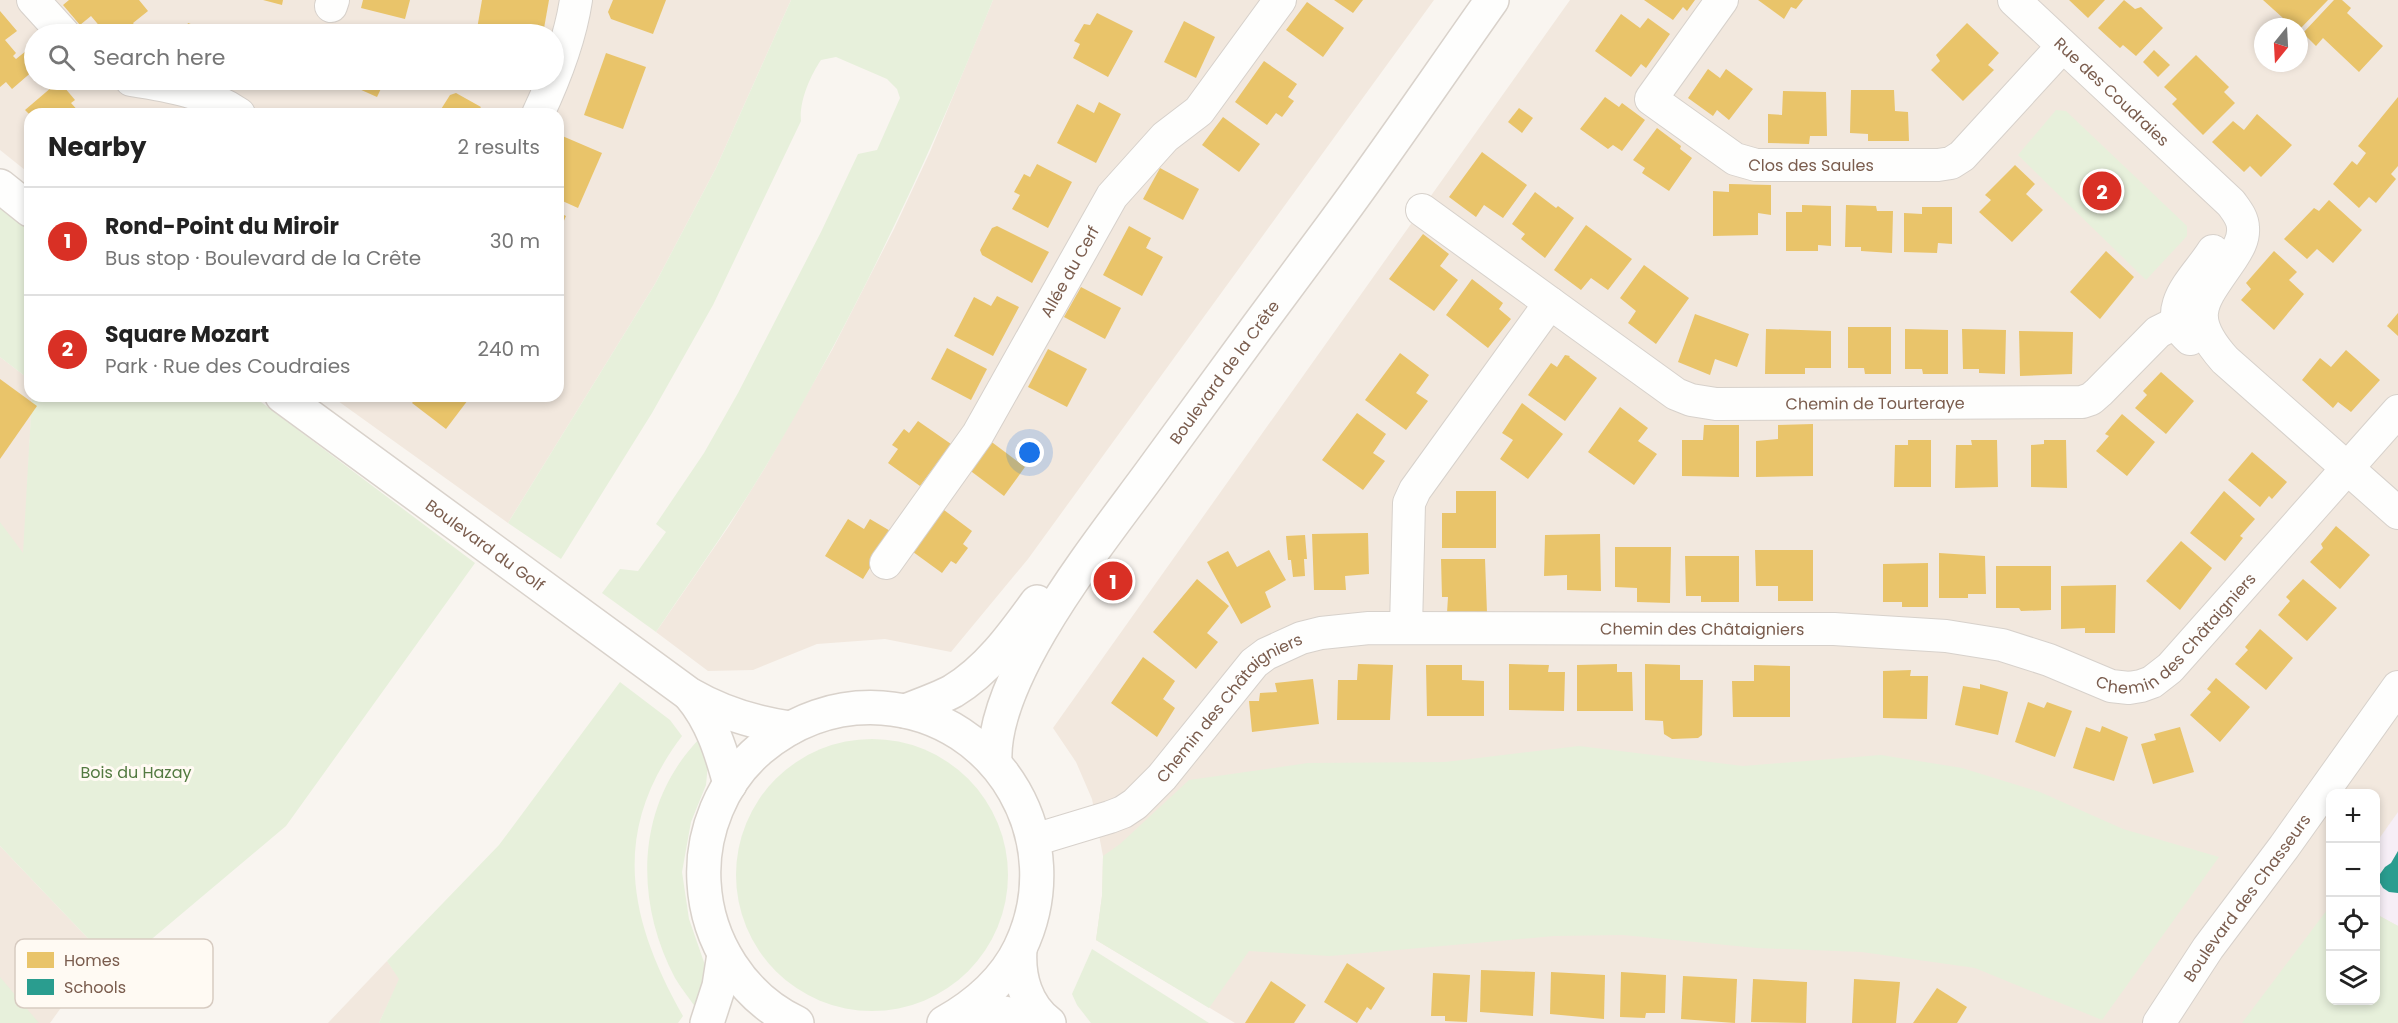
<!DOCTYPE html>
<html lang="en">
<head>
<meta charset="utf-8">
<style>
  body { margin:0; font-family:Poppins,sans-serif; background:#f6f6f6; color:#222 }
  .controls { position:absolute; right:18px; bottom:18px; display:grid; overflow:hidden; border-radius:12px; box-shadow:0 3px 9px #0003 }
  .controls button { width:54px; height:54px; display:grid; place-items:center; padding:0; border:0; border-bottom:2px solid #e0e0e0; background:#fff; color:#222; font:30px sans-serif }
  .compass { position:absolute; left:2254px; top:18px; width:54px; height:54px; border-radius:50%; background:#fff; box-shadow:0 3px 9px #0003; rotate:198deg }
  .you { position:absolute; left:1030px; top:453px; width:21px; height:21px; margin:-15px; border:4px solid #fff; border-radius:50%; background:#1a73e8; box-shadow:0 0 0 9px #1a73e833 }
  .badge { display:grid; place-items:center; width:39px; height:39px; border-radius:50%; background:#d93025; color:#fff; font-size:20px; font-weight:700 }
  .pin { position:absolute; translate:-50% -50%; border:3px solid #fff; box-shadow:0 2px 6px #0006 }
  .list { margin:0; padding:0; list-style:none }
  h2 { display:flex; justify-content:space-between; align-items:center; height:78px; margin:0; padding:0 24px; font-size:26px }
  h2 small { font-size:20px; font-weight:400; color:#767676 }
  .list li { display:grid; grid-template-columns:39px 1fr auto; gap:18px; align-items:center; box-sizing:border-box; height:108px; padding:0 24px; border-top:2px solid #e0e0e0 }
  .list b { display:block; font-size:22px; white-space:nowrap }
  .list p { margin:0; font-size:20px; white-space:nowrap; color:#767676 }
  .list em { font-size:20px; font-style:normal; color:#767676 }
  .icon { flex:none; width:33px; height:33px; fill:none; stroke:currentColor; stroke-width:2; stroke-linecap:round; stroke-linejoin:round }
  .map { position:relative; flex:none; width:2398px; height:1023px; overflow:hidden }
  .search { position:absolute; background:#fff; box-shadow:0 3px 9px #0003; left:24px; top:24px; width:540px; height:66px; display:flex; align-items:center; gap:15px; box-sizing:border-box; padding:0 21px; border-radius:33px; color:#767676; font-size:22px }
  .panel { position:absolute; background:#fff; box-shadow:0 3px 9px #0003; left:24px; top:108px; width:540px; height:294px; border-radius:18px }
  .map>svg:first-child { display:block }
  .residential { fill:#f2e8de; fill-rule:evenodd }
  .education { fill:#f6eef6 }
  .green { fill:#e7f0db }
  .homes { fill:#e9c46a }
  .schools { fill:#2a9d8f }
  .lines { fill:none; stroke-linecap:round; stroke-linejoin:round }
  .street-casing { stroke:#d7d1cb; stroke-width:34 }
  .secondary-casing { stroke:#d9d2cb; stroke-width:36 }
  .street { stroke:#fefefd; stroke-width:32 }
  .secondary { stroke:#fefefd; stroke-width:33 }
  .labels { text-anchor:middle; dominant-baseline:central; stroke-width:6; stroke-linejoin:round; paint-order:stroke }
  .street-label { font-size:16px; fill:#7a5c4d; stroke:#fffaf3 }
  .park-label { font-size:16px; fill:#537a41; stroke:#fffaf3 }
  .key { fill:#fffaf3; stroke:#d7cbc1; stroke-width:1.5 }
  .key-label { font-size:16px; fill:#7a5c4d }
</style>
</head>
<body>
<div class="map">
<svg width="2398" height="1023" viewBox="0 0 2398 1023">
  <rect width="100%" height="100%" fill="#f9f5f0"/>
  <g class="residential">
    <path d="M0,0H791L716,168L655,284L508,523L331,396H558V114H30V174L0,150ZM34,34H554V80H34Z"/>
    <path d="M993,0H1434L1028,559L951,652L885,639L817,644L753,670L708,671L656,632L729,526L766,466L832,350L894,229L930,152Z"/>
    <path d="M1570,0H2398V1023H1235L1096,940L1102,896L1103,856L1092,799L1076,762L1053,728ZM2263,27H2299V63H2263ZM2330,794H2376V1000H2330Z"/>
    <path d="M0,357L30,380V396H32L24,554L0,570Z"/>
    <path d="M0,846L101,952L50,1023H0Z"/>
    <path d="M387,961L400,979L379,1023H328Z"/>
  </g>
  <path class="education" d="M2398,812V926L2376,914V843Z"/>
  <g class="green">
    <path d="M791,0H993C928,161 855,317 766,466C732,523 693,577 656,632L602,593L620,569L638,571L666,532L656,524L704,453L738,393L821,232L858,154L877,150L900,98L897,89L887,79L836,57L821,60C810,76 799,102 801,121L713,305L652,413L561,559L508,523L655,284L716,168Z"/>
    <path d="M2056,110L2066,111L2187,226V236L2146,280L2018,155Z"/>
    <path d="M0,208L30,230V380L0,357Z"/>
    <path d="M32,396H253L475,563L286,826L128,959L101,952L0,846V522L23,553Z"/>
    <path d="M620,682L670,720L682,736C610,831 628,919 683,1016L678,1023H379L399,979L387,961L499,845Z"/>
    <path d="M702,736L709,753L706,785L691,822L682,872L689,919L705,965L707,979L696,1008C689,998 681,988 675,978C633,898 636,802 702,736Z"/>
    <circle cx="872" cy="875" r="136"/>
    <path d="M1579,746L1743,766L1881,755L1962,768L2040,792L2123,829L2219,857L2102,1020L1975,968L1862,952L1757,948L1623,935L1554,936L1330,956L1249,951L1209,1008L1096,940L1102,896L1103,856L1120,844L1189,780L1308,763L1445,762Z"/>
    <path d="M2330,906V1000H2376V914L2398,926V1023H2242Z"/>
    <path d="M1092,949L1209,1023H1091L1077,1005L1072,994Z"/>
    <path d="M0,977L39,1023H0Z"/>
  </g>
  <g class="homes">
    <path d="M69,0H139L148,11L133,23L138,30L133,34H102L108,30L105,26L102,29L91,16L80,25L63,5Z"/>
    <path d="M263,0H283L282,5Z"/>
    <path d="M363,0H410L405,19L361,8Z"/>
    <path d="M482,0H549L543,34H509L477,29Z"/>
    <path d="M613,0H666L653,34L611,19L608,12Z"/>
    <path d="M1334,0H1363L1353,13Z"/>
    <path d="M1644,0H1695L1687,11L1683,7L1673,20Z"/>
    <path d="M1758,0H1803L1796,9L1791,7L1784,19Z"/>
    <path d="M2069,0H2105L2088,18Z"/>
    <path d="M2124,0L2135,9L2141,7L2163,28L2136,56L2123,45L2120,48L2098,28Z"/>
    <path d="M2263,0H2328L2299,30V27H2293Z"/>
    <path d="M2334,0H2342L2351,8L2347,13L2383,46L2359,72L2323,38L2316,46L2303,33Z"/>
    <path d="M1307,2L1344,28L1323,57L1286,30Z"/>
    <path d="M0,11L17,31L5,40L16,53L13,56L16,59L31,47L34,51V70L12,89L6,82L0,87Z"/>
    <path d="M1097,13L1133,31L1108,77L1073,58L1080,44L1074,41L1084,24L1090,25Z"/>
    <path d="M1621,14L1640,28L1648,18L1670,34L1646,68L1641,64L1631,77L1595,51Z"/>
    <path d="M1184,21L1215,37L1196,78L1164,62Z"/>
    <path d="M188,23L218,34H183Z"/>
    <path d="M1967,23L1999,53L1988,65L1994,70L1963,101L1931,70L1940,61L1936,55Z"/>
    <path d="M2154,50L2170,65L2158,77L2143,62Z"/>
    <path d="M606,53L646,67L623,129L584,115Z"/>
    <path d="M2196,55L2229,87L2224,92L2235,103L2203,135L2172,104L2177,99L2164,87Z"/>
    <path d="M1264,61L1297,84L1288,97L1294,101L1282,117L1276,113L1267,125L1235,102Z"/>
    <path d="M1708,69L1720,78L1726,69L1753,89L1729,120L1717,110L1713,116L1688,98Z"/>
    <path d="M339,80H385L377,97Z"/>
    <path d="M59,81L75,100L71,103L81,114H29L25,110Z"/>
    <path d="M1851,90H1894L1895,111L1908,112L1909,141H1868V134L1850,133Z"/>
    <path d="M1783,91L1826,92L1827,136H1810L1809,144L1768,143V114L1782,115Z"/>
    <path d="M456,93L481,107L478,111L483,114H438L450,95Z"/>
    <path d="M1605,97L1619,107L1622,103L1645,120L1622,151L1613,145L1608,149L1580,129Z"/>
    <path d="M2398,97V166L2391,174L2396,179L2376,203L2369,197L2359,208L2333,184L2352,161L2357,165L2366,153L2358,146Z"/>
    <path d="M1099,102L1121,114L1096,163L1057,143L1077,104L1094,113Z"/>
    <path d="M1519,108L1533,118L1522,133L1508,122Z"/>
    <path d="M2257,114L2292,145L2261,177L2250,166L2244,172L2212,142L2233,121L2244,130Z"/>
    <path d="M1223,117L1260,144L1239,172L1202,145Z"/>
    <path d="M1657,128L1681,146L1680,149L1692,158L1669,191L1642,173L1645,168L1633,160Z"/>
    <path d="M560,135L602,153L578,208L558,199V136Z"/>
    <path d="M1482,152L1527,185L1503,218L1484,205L1476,217L1449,197Z"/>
    <path d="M1037,164L1072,182L1048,228L1012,209L1020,195L1014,192L1024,174L1030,177Z"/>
    <path d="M2015,165L2035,184L2026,194L2043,210L2012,242L1979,212L1991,200L1985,195Z"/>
    <path d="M1160,168L1199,189L1183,220L1143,199Z"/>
    <path d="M1729,184L1771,185V215L1758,213V235L1713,236V191L1729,192Z"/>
    <path d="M1535,192L1556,208L1558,206L1574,218L1545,258L1521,239L1525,234L1512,224Z"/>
    <path d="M2329,200L2362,230L2333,263L2317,249L2307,259L2284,239L2314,208L2319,211Z"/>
    <path d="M1802,205L1831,206V246L1818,245V251H1786V212H1802Z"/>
    <path d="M1846,205L1876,206L1877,211H1893L1892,253L1861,251V247H1845Z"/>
    <path d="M1922,207H1952V244L1938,243L1937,253L1904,252V213L1922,214Z"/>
    <path d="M558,212L566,216L558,234Z"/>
    <path d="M1586,225L1632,259L1608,290L1591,278L1581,290L1554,270Z"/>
    <path d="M997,226L1049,252L1032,283L982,255L980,250L992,228Z"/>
    <path d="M1129,226L1151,238L1146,248L1163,257L1142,296L1103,275Z"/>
    <path d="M1423,234L1449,254L1440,266L1458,280L1434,311L1389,279Z"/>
    <path d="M2106,251L2134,277L2100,319L2070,292Z"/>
    <path d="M2274,251L2297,272L2289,280L2304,294L2274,330L2241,300L2251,289L2246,283Z"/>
    <path d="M1644,265L1689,298L1656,344L1628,323L1636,311L1620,298Z"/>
    <path d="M1472,279L1503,303L1499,309L1511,319L1488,348L1446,315Z"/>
    <path d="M1081,287L1121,308L1105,339L1064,317Z"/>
    <path d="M997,296L1019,307L993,356L954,336L974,297L991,306Z"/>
    <path d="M2398,313V336L2387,326Z"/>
    <path d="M1695,314L1749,334L1737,367L1715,359L1710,375L1678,362Z"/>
    <path d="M1848,327H1891V374H1865L1864,368H1848Z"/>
    <path d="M1766,329L1831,331V368H1805V374H1765Z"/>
    <path d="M1905,329L1948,330V374H1923L1922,369H1905Z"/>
    <path d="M1962,329L2006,330L2005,374L1979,373V369H1963Z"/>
    <path d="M2019,331L2073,332L2072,374L2020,376Z"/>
    <path d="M947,348L987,369L971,400L931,379Z"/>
    <path d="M1048,349L1087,369L1067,407L1028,387Z"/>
    <path d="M2346,350L2380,380L2351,412L2338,402L2333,408L2302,380L2320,358L2331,367Z"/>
    <path d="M1400,353L1429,375L1416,393L1428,401L1406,430L1365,400Z"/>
    <path d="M1565,355L1570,356L1569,357L1597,378L1565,421L1528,395L1551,363L1557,367Z"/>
    <path d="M2161,372L2194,401L2166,434L2135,408L2147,395L2143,391Z"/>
    <path d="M0,379L37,406L0,459Z"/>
    <path d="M418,396H471L446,429L412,403Z"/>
    <path d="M1522,403L1563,434L1528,479L1500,459L1513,440L1502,433Z"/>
    <path d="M1620,407L1648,428L1638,441L1657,454L1634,485L1588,452Z"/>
    <path d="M1357,413L1386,434L1373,453L1385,461L1363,490L1322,460Z"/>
    <path d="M2122,414L2155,442L2127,476L2096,451L2109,436L2105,434Z"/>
    <path d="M918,421L951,444L920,486L888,463L898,449L892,445L904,429L909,433Z"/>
    <path d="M1813,424V476L1756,477V441L1778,439V425Z"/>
    <path d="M1704,425H1739V477L1682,476V440H1703Z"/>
    <path d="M989,440L1025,467L1004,496L968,469Z"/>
    <path d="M1908,440H1931V487H1894L1895,445H1908Z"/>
    <path d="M1971,440H1997L1998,487L1955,488L1956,445H1972Z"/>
    <path d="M2044,440H2066L2067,488L2031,487V445L2044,444Z"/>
    <path d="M2252,452L2287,482L2272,499L2269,496L2260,507L2228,480Z"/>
    <path d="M1456,491H1496V548H1442V513H1456Z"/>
    <path d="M2224,491L2255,519L2240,536L2243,538L2225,561L2190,533Z"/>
    <path d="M940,507L972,531L963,544L968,548L956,564L951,561L942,573L909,549Z"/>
    <path d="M848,519L864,529L870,519L892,532L863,579L825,556Z"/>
    <path d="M2336,526L2370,555L2340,589L2310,562L2323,548L2321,544Z"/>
    <path d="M1368,533L1369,574L1345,576L1346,590H1314L1312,534Z"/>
    <path d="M1600,534L1601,591L1567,590V575L1544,576L1545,535Z"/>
    <path d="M1305,535L1307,559H1304L1305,576L1293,577L1291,560H1288L1286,536Z"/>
    <path d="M2181,541L2212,568L2180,610L2146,581Z"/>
    <path d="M1615,547H1671L1670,603L1637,602V588L1615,587Z"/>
    <path d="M1269,550L1286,580L1265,592L1271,607L1241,624L1207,562L1228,551L1237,567Z"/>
    <path d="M1755,550H1813V601H1778V586H1756Z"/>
    <path d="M1939,553L1985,556L1986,594H1968V598H1939Z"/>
    <path d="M1685,556H1739V602H1701V596H1686Z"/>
    <path d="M1441,559H1485L1487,613H1447L1448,597H1442Z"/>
    <path d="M1928,563V607H1902V602H1883V564Z"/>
    <path d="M1996,566H2051V610L2021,611L2019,608H1996Z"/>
    <path d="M1197,579L1229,606L1207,633L1218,642L1196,669L1153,632Z"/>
    <path d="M2303,579L2337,608L2307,641L2278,615L2290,601L2286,597Z"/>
    <path d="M2116,585L2115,633H2085V628L2061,629V586Z"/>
    <path d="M2260,629L2293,658L2266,690L2235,664L2248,650L2245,647Z"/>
    <path d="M1143,657L1175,681L1163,699L1175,708L1157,737L1111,703Z"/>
    <path d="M1358,664L1393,665L1390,720H1337L1338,680H1357Z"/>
    <path d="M1509,664L1549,665L1548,672H1565L1564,711L1509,710Z"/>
    <path d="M1617,664V672H1632L1633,711H1577V665Z"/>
    <path d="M1645,664L1680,665V680H1703L1702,735L1698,738L1672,739L1664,734L1663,721L1645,720Z"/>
    <path d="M1426,665H1462V680L1484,681V716H1427Z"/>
    <path d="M1754,665L1790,666V717H1733L1732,681H1754Z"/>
    <path d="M1911,670L1910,676H1928L1927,719L1883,718V671Z"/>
    <path d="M2216,678L2250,707L2220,742L2190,715L2211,692L2207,689Z"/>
    <path d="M1313,679L1319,724L1252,732L1249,701H1259L1260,693L1277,692L1275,683Z"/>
    <path d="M1980,684L2008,692L1998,735L1955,725L1963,686L1980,689Z"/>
    <path d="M2028,702L2044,708L2047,702L2072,711L2055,757L2015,742Z"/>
    <path d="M2102,726L2128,737L2114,781L2073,768L2086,727L2100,732Z"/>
    <path d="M2180,727L2194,772L2153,784L2141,744L2156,740L2154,734Z"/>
    <path d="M1347,963L1385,988L1371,1010L1367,1007L1357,1023L1324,1002Z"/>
    <path d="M1481,970L1535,972L1533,1016L1480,1012Z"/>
    <path d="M1551,972L1605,975L1604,1019L1550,1014Z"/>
    <path d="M1621,972L1666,975L1665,1013H1646L1645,1018L1620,1017Z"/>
    <path d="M1433,973L1470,975L1467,1022L1445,1021V1016H1431Z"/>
    <path d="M1683,976L1737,979L1735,1023L1681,1019Z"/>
    <path d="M1753,979L1807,982L1806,1023L1751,1022Z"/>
    <path d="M1854,979L1900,982L1896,1023H1852Z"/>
    <path d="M1271,981L1306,1005L1294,1023H1245Z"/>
    <path d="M1937,988L1967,1007L1957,1023H1913Z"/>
  </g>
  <path class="schools" d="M2398,851V893L2389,892L2383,888L2379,881L2380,874L2385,867L2391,863Z"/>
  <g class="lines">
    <defs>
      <g id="street">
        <path d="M33,0L64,34"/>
        <path id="s1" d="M1722,0L1651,99L1735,159L1756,165H1938L1951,163L1962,156L2062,47"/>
        <path id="s2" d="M2014,0L2231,203C2236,210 2243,218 2243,228C2244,239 2238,249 2232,258C2203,301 2185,315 2225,360L2398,513"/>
        <path d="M331,6L333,0"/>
        <path d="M131,80C169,86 207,92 239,114"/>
        <path d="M538,114C555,78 570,40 576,0"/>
        <path d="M1422,210L1550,303"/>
        <path d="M2190,339C2156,310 2198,276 2213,251"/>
        <path id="s3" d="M886,563L978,434L1112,196L1165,137L1199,111L1280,0"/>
        <path id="s4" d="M1406,628L1409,503L1415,490L1550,303L1676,394L1691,400L1716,404L2082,402L2091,399L2099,392L2158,332L2168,327L2201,320"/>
        <path id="s5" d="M1034,840L1110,817L1123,812L1135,804L1162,777L1254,663L1266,654L1301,638L1321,633L1369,628L1834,629L1946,636L2002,645L2049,660L2111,686L2129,688L2141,686L2152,682L2170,668L2398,411"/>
        <path id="s6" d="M2159,1023L2208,948L2284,847L2398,687"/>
      </g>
      <g id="secondary">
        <path d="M0,186L30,210"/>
        <path id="s7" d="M282,396L689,694C720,712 754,723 790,728"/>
        <path d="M690,695C712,721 721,751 730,784"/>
        <path d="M905,711C921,705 938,699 953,691C988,670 1013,635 1037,602"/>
        <path id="s8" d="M995,763C990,674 1106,535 1157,464C1215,384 1273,305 1332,226C1387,152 1439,75 1492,0"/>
        <path d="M1020,949C1018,977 1026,1006 1049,1023"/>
        <path d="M964,1012C991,1009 1012,1013 1037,1023"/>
        <path d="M707,1023L719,986L724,954"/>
        <path d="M797,1023C742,997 707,941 704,882C701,833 722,781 760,749C795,720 837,705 882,708C1000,716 1071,842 1020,948C1004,981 976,1005 944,1023"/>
      </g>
    </defs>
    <use href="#street" class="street-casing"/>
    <use href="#secondary" class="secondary-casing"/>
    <use href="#street" class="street"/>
    <use href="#secondary" class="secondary"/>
  </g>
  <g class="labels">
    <g class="street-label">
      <text stroke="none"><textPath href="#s2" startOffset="134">Rue des Coudraies</textPath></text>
      <text stroke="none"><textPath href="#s1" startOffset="302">Clos des Saules</textPath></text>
      <text stroke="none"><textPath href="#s3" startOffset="345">Allée du Cerf</textPath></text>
      <text stroke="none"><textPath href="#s8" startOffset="459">Boulevard de la Crête</textPath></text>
      <text stroke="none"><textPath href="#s4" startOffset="726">Chemin de Tourteraye</textPath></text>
      <text stroke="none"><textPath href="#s7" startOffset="252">Boulevard du Golf</textPath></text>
      <text stroke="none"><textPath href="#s5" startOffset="1252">Chemin des Châtaigniers</textPath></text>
      <text stroke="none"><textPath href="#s5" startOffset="748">Chemin des Châtaigniers</textPath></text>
      <text stroke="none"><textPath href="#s5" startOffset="244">Chemin des Châtaigniers</textPath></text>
      <text stroke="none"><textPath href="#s6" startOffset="153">Boulevard des Chasseurs</textPath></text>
    </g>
    <g class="park-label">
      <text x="136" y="772">Bois du Hazay</text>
    </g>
  </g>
  <rect x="15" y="939" width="198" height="69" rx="9" class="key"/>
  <rect x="27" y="952" width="27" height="16" fill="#e9c46a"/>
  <rect x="27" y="979" width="27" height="16" fill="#2a9d8f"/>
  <g class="key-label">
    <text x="64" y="966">Homes</text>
    <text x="64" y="993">Schools</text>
  </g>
</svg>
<div class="controls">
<button>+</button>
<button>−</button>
<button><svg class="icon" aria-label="locate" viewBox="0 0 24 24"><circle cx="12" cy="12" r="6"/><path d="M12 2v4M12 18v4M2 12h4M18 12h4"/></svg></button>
<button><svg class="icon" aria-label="layers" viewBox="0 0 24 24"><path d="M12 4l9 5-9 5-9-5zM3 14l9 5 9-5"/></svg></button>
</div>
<svg class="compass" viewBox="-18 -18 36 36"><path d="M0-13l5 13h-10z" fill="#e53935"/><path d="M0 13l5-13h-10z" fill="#767676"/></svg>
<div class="you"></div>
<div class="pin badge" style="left:1113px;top:581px">1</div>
<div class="pin badge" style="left:2102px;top:191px">2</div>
<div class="search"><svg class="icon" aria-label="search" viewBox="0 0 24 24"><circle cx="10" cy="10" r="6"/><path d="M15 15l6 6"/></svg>Search here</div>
<section class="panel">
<h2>Nearby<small>2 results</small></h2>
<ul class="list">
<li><span class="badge">1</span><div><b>Rond-Point du Miroir</b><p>Bus stop · Boulevard de la Crête</p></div><em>30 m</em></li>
<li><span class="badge">2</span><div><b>Square Mozart</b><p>Park · Rue des Coudraies</p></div><em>240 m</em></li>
</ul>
</section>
</div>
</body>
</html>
